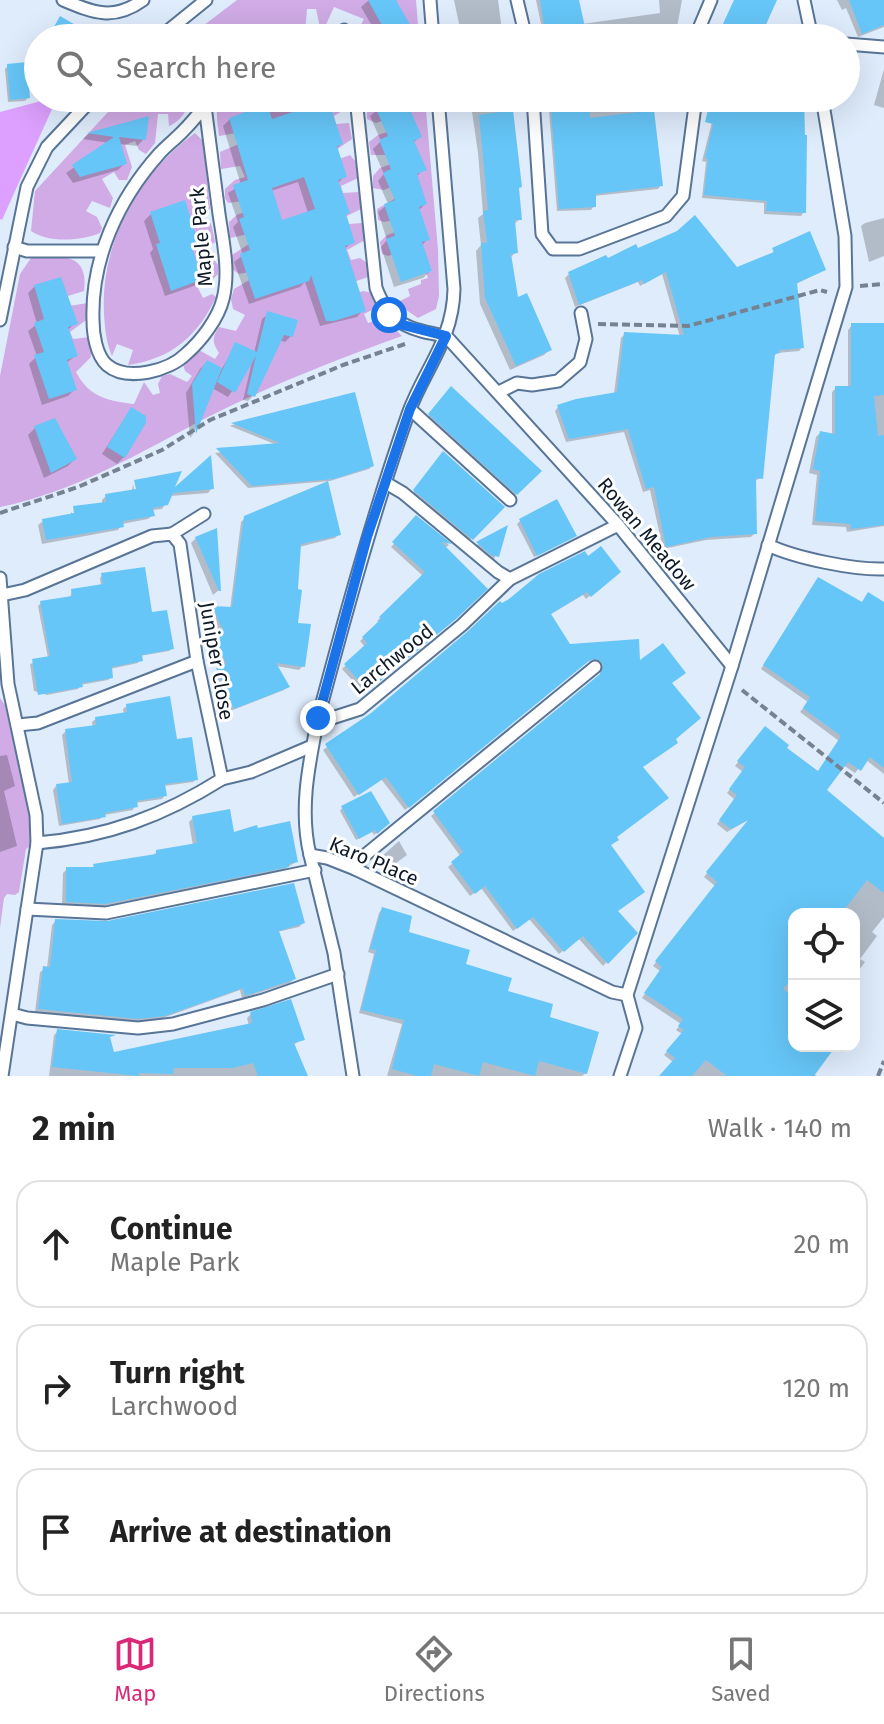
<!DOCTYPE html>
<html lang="en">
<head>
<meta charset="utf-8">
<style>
  body { margin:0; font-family:"Fira Sans",sans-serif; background:#f6f6f6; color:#222 }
  .controls { position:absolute; right:24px; bottom:24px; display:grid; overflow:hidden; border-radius:16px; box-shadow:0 8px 32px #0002 }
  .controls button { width:72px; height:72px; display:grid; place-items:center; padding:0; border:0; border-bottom:2px solid #e0e0e0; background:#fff; color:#222; font:40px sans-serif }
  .stop { position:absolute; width:24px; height:24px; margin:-18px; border:6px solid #1a73e8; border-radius:50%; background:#fff }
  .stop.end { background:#1a73e8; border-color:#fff; box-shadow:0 2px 8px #0008 }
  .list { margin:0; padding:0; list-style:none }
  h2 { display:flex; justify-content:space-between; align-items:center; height:104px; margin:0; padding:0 32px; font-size:34px }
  h2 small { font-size:26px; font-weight:400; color:#767676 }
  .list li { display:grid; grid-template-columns:52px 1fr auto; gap:24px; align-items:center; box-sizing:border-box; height:128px; margin:0 16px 16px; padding:0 16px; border:2px solid #e0e0e0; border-radius:24px }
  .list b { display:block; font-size:30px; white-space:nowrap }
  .list p { margin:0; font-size:26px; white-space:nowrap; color:#767676 }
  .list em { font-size:26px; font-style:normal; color:#767676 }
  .icon { flex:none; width:44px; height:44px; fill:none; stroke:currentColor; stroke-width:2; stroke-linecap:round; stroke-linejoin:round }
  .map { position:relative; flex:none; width:884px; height:1076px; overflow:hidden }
  .search { position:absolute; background:#fff; box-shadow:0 8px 32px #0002; left:24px; right:24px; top:24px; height:88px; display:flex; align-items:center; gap:20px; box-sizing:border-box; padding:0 28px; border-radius:44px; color:#767676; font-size:30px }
  .sheet { height:536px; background:#fff }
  nav { display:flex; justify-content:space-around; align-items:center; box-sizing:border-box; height:112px; border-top:2px solid #e0e0e0; background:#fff; font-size:22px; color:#767676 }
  nav a { display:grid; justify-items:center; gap:4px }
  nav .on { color:#db2777 }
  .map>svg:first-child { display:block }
  .green { fill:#d0abe5 }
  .forest { fill:#dda0fe }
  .shadow { fill:#0003; fill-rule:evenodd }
  .building { fill:#66c6f8; fill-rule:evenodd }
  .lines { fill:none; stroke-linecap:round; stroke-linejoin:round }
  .lane-casing { stroke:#587597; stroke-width:15 }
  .path { stroke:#768291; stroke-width:4; stroke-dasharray:8 4; stroke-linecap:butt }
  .lane { stroke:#fff; stroke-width:11 }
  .route { stroke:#1a73e8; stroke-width:10 }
  .labels { text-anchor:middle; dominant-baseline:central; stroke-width:6; stroke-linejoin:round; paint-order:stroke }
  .street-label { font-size:20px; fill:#0e1927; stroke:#fff }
</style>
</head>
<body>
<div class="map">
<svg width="884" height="1076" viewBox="0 0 884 1076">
  <rect width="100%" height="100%" fill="#dfecfc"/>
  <g class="green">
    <path d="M237,0H416L419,38H354L364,19L334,7L324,29L320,28L316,9H307L305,33L296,38H273L274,33L264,31L262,38H187Z"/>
    <path d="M121,98H189C189,109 180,122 169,126L168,114H158L155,143L146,154L139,150L135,141L125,145L132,167L127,180H119L114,172L102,179L113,198L110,208L92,201L86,211L97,217L102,228L100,233C82,241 47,243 31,231L35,191Z"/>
    <path d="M223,98H350L347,108L334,116L336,124L349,123L352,139L336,150L339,159L350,155L355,161L358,178L341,186L343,193L359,192L361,209L345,217L349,224L362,223L365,240L347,250L351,260L360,258L367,263L368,277L348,284L352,295L363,291L373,293L376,308L364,314L368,323L384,318L402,336C336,360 271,385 208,417C141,452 75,492 0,507V376L20,274L31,258C61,256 89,252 84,291L68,296L69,306L88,303L89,318L70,332L73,339L90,337L91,357L76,372C89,397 108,401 134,404L144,382L153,395L160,393L158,384L162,376L170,374L187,382L192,376L185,371L183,364L199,350L215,359L219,353C212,342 212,338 219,327L236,331L245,315L233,309L231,299L234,289L251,279L250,272L239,274L232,269V255L252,242L249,234L230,238L229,222L238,214L247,212L243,201L228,203L225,198V189L235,180L245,177L240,166L221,169L220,152L241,143L236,133L219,136C218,124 213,108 223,98Z"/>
    <path d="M381,98H425L438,250L439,296L436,309L418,318L396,303L410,296L408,289L421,284V280L428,278L426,273L432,271L398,253L388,256L382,254L380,242L387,235L398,231L395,220L384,222L378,220L377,209L396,198L391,187L384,190L373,188V176L380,168L391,164L388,155H371L369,142L378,135L387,132L385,120L376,123L367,119V107Z"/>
    <path d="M195,133L203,141L210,208L206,215L193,221L197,228L211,223L215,242L196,254L201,261L212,257L218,265V274L210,282L198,288L203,298L212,294L216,297C198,336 171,359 128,365L133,350L117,344L112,356C106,342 105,329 104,314C100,244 138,174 195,133Z"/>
    <path d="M0,698L5,705L31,822L30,846L26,849L19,892L15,895L7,894L4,898L0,928Z"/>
  </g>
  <path class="forest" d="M41,101L52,109L2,220L0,219V112Z"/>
  <g class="shadow">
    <path d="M369,0H397L395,1L411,30L403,38H374L378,36L361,7Z"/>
    <path d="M454,0H498L503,38H462Z"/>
    <path d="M536,0H576L582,24L660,13L659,0H682L675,38H544Z"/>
    <path d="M737,0H775L758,38L729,37Z"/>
    <path d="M837,0H884V27L858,37L846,8L842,10Z"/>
    <path d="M38,53V70L30,61Z"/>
    <path d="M8,66L28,98L25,101L8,102L5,69Z"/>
    <path d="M884,69V108L874,105Z"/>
    <path d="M285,98H327L341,144L336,149L345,176L338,183L353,242L344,249L363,310L357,317L320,326L305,282L300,287L249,304L234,262L243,255L233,227L238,222L228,193L241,185L223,126L230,119L286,100ZM298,182L308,213L281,222L271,191Z"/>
    <path d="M377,98H414L416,104L408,111L420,137L413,143L424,169L416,177L425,204L418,211L428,239L421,246L430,271L423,278L394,287L381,247L387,240L378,212L388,204L378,181L384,174L373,149L381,141L370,116L381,107Z"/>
    <path d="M470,98H508L520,186L517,189L520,219L513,225L516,252L510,258L516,300L550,349L544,355L510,370L480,304L476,251L481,245L478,218L483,214L478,153Z"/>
    <path d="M548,98H649L661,185L658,189L594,196V206L591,210L557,211Z"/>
    <path d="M723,98H775L804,212L801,216L764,214V203L702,198L706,162L702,161L713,118Z"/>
    <path d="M146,118L144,139L137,146L119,144L125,163L118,170L73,183L66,173L109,143L83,139L88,134Z"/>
    <path d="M151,214L197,244L191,251L201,279L194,286L165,296L150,253L153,249L144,221Z"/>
    <path d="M884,218V256L869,262L861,226L865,223Z"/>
    <path d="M774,250L824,270L796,284L802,347L799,351L777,353L774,356L761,478L754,481L755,533L751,537L706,540L663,549L650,490L643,492L624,432L566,442L555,411L558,407L614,394L621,338L625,334L680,337L662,274L640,286L638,282L575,307L565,278L569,274L637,251L737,270L771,256Z"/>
    <path d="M35,286L75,323L67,331L76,356L66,363L75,389L68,396L42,405L29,364L37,356L28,331L37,324L28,293Z"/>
    <path d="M268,314L291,336L285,342L279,340L253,396L248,401L243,400L252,362L228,397L212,388L194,433L190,438L186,393L200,369L207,362L221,370L236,345L254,353L262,319Z"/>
    <path d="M852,325H884V526L847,532L846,527L812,525L817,475L809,473L816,437L820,433L832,435V392L836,388H848V330Z"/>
    <path d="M451,389L539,471L513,497L427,418Z"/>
    <path d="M353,394L372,466L369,469L330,481L248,488L215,453L277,445L230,426L232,425Z"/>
    <path d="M131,409L124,457L117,464L102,454Z"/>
    <path d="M35,428L75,459L68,466L44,478L28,435Z"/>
    <path d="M441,456L503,507L469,541L412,494Z"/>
    <path d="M210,459L212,488L208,493L170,496L162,509L152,510L153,515L148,519L122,524L118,530L42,544L38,525L43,521L70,516L72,511L73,523H77L74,508L102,504V500L106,496L132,492L133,484L136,499L140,498L135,482L178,474L170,494Z"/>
    <path d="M245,518L338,535L335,538L299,547L296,624L303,666L299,670L276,666L288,687L284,690L230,711L214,673L223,667L211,639L220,634L210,611L213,608L230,609L241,522Z"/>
    <path d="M417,518L449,545L445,548L450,622L364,693L342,669L365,647L360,641L380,623L377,621L423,576L391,547Z"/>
    <path d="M520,521L572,538L534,557L517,524Z"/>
    <path d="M505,529L494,559L488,557L475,546Z"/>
    <path d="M196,538L219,590L213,595L191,543Z"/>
    <path d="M587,559L619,571L586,599L583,595L549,615L569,646L638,664L670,683L615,837L609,846L616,912L635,933L603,966L578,938L559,954L529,919L513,931L481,888L470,896L448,867L461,857L431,816L598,678L601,671L597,664L589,661L584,664L405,810L381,779L354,797L323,750L372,715L501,605Z"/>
    <path d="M102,575L150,615L172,648L169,651L140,656L138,663L110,669L111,677L108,680L80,685L78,689L47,695L34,691L30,664L48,658L38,606L41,603L70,598L72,590L101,587L100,578Z"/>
    <path d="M815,583L861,604L865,598L884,604V774L866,760L855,773L843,765L824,791L882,839L884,837V917L872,932L877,936L860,959L865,962L854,977V914H794V1046H829L813,1074L817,1076H661L673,1062L664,1055L682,1034L676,1030L681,1024L642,998L660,971L653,966L715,886L704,877L750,819L727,832L717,824L734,799L727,793L743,772L735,766L761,732L817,773L839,741L800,712L808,702L761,669Z"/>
    <path d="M127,706L175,741L196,779L193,782L164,786L165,795L162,799L135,803L133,810L104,815L100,819L59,826L53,790L56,786L69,784L62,735L66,731L93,728L92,722L96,719L124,714L123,709Z"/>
    <path d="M7,755L15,786L4,791L17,846L0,852V756Z"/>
    <path d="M342,808L388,823L374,835L372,832L356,840L340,811Z"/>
    <path d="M193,818L296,862L283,870L100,908L62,906L63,873L67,869H91L94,866L152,856L157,852L193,846L189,822Z"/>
    <path d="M399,841L407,855L388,869L381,857Z"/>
    <path d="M382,909L407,933L464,965L547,1018L586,1073L582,1076H387L402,1024L359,1013L374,954L368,952L379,913Z"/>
    <path d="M56,921L303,923L299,927L277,932L294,979L290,983L242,998L240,990L160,1019L133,1022L35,1012L40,972L47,968L52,925Z"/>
    <path d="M251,1014L303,1039L293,1045L305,1076H49L54,1035L58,1031L111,1036L108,1039L113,1055L249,1026L247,1018Z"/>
  </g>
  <g class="building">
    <path d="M368,0H396L413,30L400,38H389Z"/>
    <path d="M540,0H579L587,36L546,38Z"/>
    <path d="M734,0H777L760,38H747L722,26Z"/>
    <path d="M849,0H884V25L862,34Z"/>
    <path d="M60,16L98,38H48Z"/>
    <path d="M27,62L30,98L10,100L7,64Z"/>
    <path d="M396,98H405L422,137L414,141L427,170L417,174L427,204L419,207L430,240L422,242L432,271L401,282L386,239L395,236L384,204L395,200L383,173L391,169L379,140L388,136L375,107Z"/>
    <path d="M589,98L590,118L654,110L663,186L596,194V207L559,209L550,99Z"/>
    <path d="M711,98H804L805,135H807L806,213L766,211L767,201L704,195L708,159L705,158L713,124L705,122Z"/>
    <path d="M328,100L343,144L337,146L347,177L338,180L350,213L346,214L355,243L345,246L366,311L334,321H326L311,275L309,281L255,299L240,254L250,250L239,219L244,217L233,185L248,180L229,118L267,104L272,119ZM304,177L315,209L282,220L272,188Z"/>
    <path d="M513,110L522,187L519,188L522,220H515L518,253L511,254L518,297L527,293L552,350L516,366L485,298L481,243H487L483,211L488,210L479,115Z"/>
    <path d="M149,116L146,140L119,137L127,164L80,177L72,165L114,137L87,133Z"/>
    <path d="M185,200L199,245L192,248L203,279L171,291L156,244L160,243L150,212Z"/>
    <path d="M695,215L737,267L774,252L772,248L810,231L826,270L797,283L804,348L779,350L780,353L775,354L763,479L756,478L757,534L711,537L666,547L654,487L646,489L628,429L569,439L557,405L576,399L617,392L624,332L684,335L666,272L644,284L642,280L579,305L568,272L606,255L608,258L636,244L638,248L677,231Z"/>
    <path d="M61,277L78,324L68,327L78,356L67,360L77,390L49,399L34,355L44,352L34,323L44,319L34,285Z"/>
    <path d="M267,311L298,320L293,337L284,335L255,397L247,394L256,356L235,393L217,382L235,342L257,352Z"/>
    <path d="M851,323H884V395L874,396L878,436L884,435V525L851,529L850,524L815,521L820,471L813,469L820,431L835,434V386H851Z"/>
    <path d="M207,360L222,368L196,434L192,384Z"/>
    <path d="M451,386L542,471L517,495L428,414Z"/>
    <path d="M355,392L374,466L334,479L252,486L216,448L280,443L231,423Z"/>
    <path d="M131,407L146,416V423L125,458L107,447Z"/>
    <path d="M55,418L77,459L51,473L34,426Z"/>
    <path d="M443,451L505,507L473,540L413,490Z"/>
    <path d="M211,455L214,489L173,493L168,505L153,508L155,516L123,521L124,527L46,540L42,519L74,513L73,506L106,502L105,494L136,489L134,480L182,471L175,487Z"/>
    <path d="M328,481L341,535L301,544L298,589L302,590L298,623L311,624L305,667L276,663L290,687L234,709L216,668L226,664L214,634L223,630L212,606L232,607L244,516Z"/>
    <path d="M557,499L577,536L537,556L519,519Z"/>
    <path d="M416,515L452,544L441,542L488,589L456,619L368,691L344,664L367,643L362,637L381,619L379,617L425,572L392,542Z"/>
    <path d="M508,525L499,557L491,555L476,542Z"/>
    <path d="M217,528L221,591H219L195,537Z"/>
    <path d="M601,546L621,572L591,597L587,592L551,614L570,644L639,639L640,660L663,643L686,673L672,683L701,718L676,739L678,743L643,767L669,798L617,837L619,840L611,845L645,892L618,911L638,933L608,964L583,936L564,952L533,917L517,929L485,886L475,894L451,862L463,852L433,811L600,674L603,666L601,661L594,659L590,660L409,808L386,777L359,795L325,744L371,713L468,631L500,601L502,603L509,599L539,574L585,551L588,556Z"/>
    <path d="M145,567L152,612L167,610L174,649L142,655L143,661L112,667L113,678L82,683L83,687L38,695L32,659L50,656L40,601L72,596L71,589L103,584L101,573Z"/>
    <path d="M818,577L862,602L868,592L884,602V768L870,757L861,771L848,762L827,790L884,838V893L867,880L841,914H794V975L783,989L794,997V1046H836L814,1076H727L706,1060L692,1076H659L675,1058L666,1051L684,1030L678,1026L683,1019L644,993L662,967L655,961L717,882L706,872L748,820L731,829L719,820L737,795L729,789L745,767L737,761L765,726L789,745L787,748L818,771L841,736L803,708L810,697L763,665Z"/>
    <path d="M170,696L177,739L192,737L198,780L165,784L167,796L137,801L138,807L105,813L106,817L62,824L56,784L72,782L65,729L96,725L95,717L127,712L126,704Z"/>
    <path d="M371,791L390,823L377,834L375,830L359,839L341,806Z"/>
    <path d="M230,809L234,832L257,825L258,828L290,821L298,862L289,864V867L105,904L66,902V867H94L93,864L156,854V850L197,843L192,816Z"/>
    <path d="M294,883L305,923L279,931L296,979L245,996L243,988L165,1016L138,1019L38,1009L43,966L50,967L55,919L107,921Z"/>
    <path d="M382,907L412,916L409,932L470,950L466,964L512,978L508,991L553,1004L550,1017L599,1032L587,1074L539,1061L535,1076L483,1062L479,1076L434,1064L431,1076H417L392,1069L404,1020L361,1010L376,950L370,949Z"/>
    <path d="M291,999L305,1040L294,1043L308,1076H258L253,1063L233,1068H174L173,1074L139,1073V1076L52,1067L57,1029L116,1035L110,1037L114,1052L252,1023L250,1012Z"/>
  </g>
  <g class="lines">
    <defs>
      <g id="lane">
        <path d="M63,0C94,13 114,21 143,0"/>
        <path d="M430,0L433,38"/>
        <path d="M517,0L526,38"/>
        <path d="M804,0L812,38"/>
        <path d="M159,38L206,0"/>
        <path d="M339,38L344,30"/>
        <path d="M695,38L711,0"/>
        <path d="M846,44L884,47"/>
        <path d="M356,98L376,288C390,325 410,330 446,336"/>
        <path d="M438,98L454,289C453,341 424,369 408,414C373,514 345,616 318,718H332L360,709L462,625L510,579L618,525"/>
        <path d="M533,98L542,234L553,249H579L666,216L683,196L696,98"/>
        <path d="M205,106C210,142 214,178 219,214C223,241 230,272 223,299C218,319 201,341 186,354C169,371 127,382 107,365C96,355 93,334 93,320C91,259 118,200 159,154C167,145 177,138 185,129C195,119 203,107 214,98"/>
        <path d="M14,247L27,251H101"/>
        <path d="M0,320L27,187L47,147L93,98"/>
        <path d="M446,336L618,525L732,666"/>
        <path d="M499,392L517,383L532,385L558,381L580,362L586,339L581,313"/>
        <path d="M410,409L510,500"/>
        <path d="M386,483L403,493L498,572L510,579"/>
        <path d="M172,534L204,514"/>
        <path d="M768,545C795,558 854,570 884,569"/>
        <path d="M0,578L8,684L36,815L37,843C107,837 163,816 222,779L197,661L180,544L172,534L152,536L25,590L2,595"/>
        <path d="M18,725L38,723L197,661"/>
        <path d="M222,779L251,772L312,746"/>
        <path d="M310,855C299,809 309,764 318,718"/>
        <path d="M355,869L364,856L595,667"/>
        <path d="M27,909L106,913L315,870"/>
        <path d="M12,1014L27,1018L138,1028L173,1024L263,1000L338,974"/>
        <path d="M2,1076L37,843"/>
        <path d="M353,1076L334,953L310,855L327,858L355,869L612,992L627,995"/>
        <path d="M620,1076L636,1028L627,995L732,666L846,287L845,236L822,98"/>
      </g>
    </defs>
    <use href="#lane" class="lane-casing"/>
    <g class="path">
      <path d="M860,286L884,284"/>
      <path d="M598,324L688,326L820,290L827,292"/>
      <path d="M0,513L78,487L162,450L210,420L343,365L405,344"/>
      <path d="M742,690L884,803"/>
      <path d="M878,1076L884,1061"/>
    </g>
    <use href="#lane" class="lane"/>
  </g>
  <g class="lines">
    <path class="route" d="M318,718L367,537L410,409L446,336L403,325L389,315"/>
  </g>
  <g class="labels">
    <g class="street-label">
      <text transform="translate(201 237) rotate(-95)">Maple Park</text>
      <text transform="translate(647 534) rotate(50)">Rowan Meadow</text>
      <text transform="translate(392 659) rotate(-39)">Larchwood</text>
      <text transform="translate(217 661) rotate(80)">Juniper Close</text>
      <text transform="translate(374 861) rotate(23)">Karo Place</text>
    </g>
  </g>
</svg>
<div class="controls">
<button><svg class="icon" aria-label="locate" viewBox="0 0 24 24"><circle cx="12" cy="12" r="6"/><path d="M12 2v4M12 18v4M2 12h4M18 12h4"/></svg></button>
<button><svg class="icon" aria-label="layers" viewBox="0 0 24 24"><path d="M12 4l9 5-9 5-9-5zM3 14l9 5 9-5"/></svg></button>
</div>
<div class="stop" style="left:389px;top:315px"></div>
<div class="stop end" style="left:318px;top:718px"></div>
<div class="search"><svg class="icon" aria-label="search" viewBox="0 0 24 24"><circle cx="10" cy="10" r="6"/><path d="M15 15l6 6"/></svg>Search here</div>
</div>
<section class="sheet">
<h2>2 min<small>Walk · 140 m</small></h2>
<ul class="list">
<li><svg class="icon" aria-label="ahead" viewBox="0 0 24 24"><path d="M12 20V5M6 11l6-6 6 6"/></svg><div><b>Continue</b><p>Maple Park</p></div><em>20 m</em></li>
<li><svg class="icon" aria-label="right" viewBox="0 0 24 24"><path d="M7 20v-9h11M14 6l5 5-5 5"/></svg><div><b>Turn right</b><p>Larchwood</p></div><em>120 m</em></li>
<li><svg class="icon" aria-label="arrive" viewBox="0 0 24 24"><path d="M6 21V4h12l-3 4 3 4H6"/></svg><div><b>Arrive at destination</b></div></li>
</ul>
</section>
<nav>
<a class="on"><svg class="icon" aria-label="map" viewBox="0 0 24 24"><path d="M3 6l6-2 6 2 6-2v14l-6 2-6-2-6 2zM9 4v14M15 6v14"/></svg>Map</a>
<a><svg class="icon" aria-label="directions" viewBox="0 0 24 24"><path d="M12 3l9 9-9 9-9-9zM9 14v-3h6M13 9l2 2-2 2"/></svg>Directions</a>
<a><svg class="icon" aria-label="saved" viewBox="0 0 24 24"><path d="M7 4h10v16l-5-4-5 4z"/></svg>Saved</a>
</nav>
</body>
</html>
